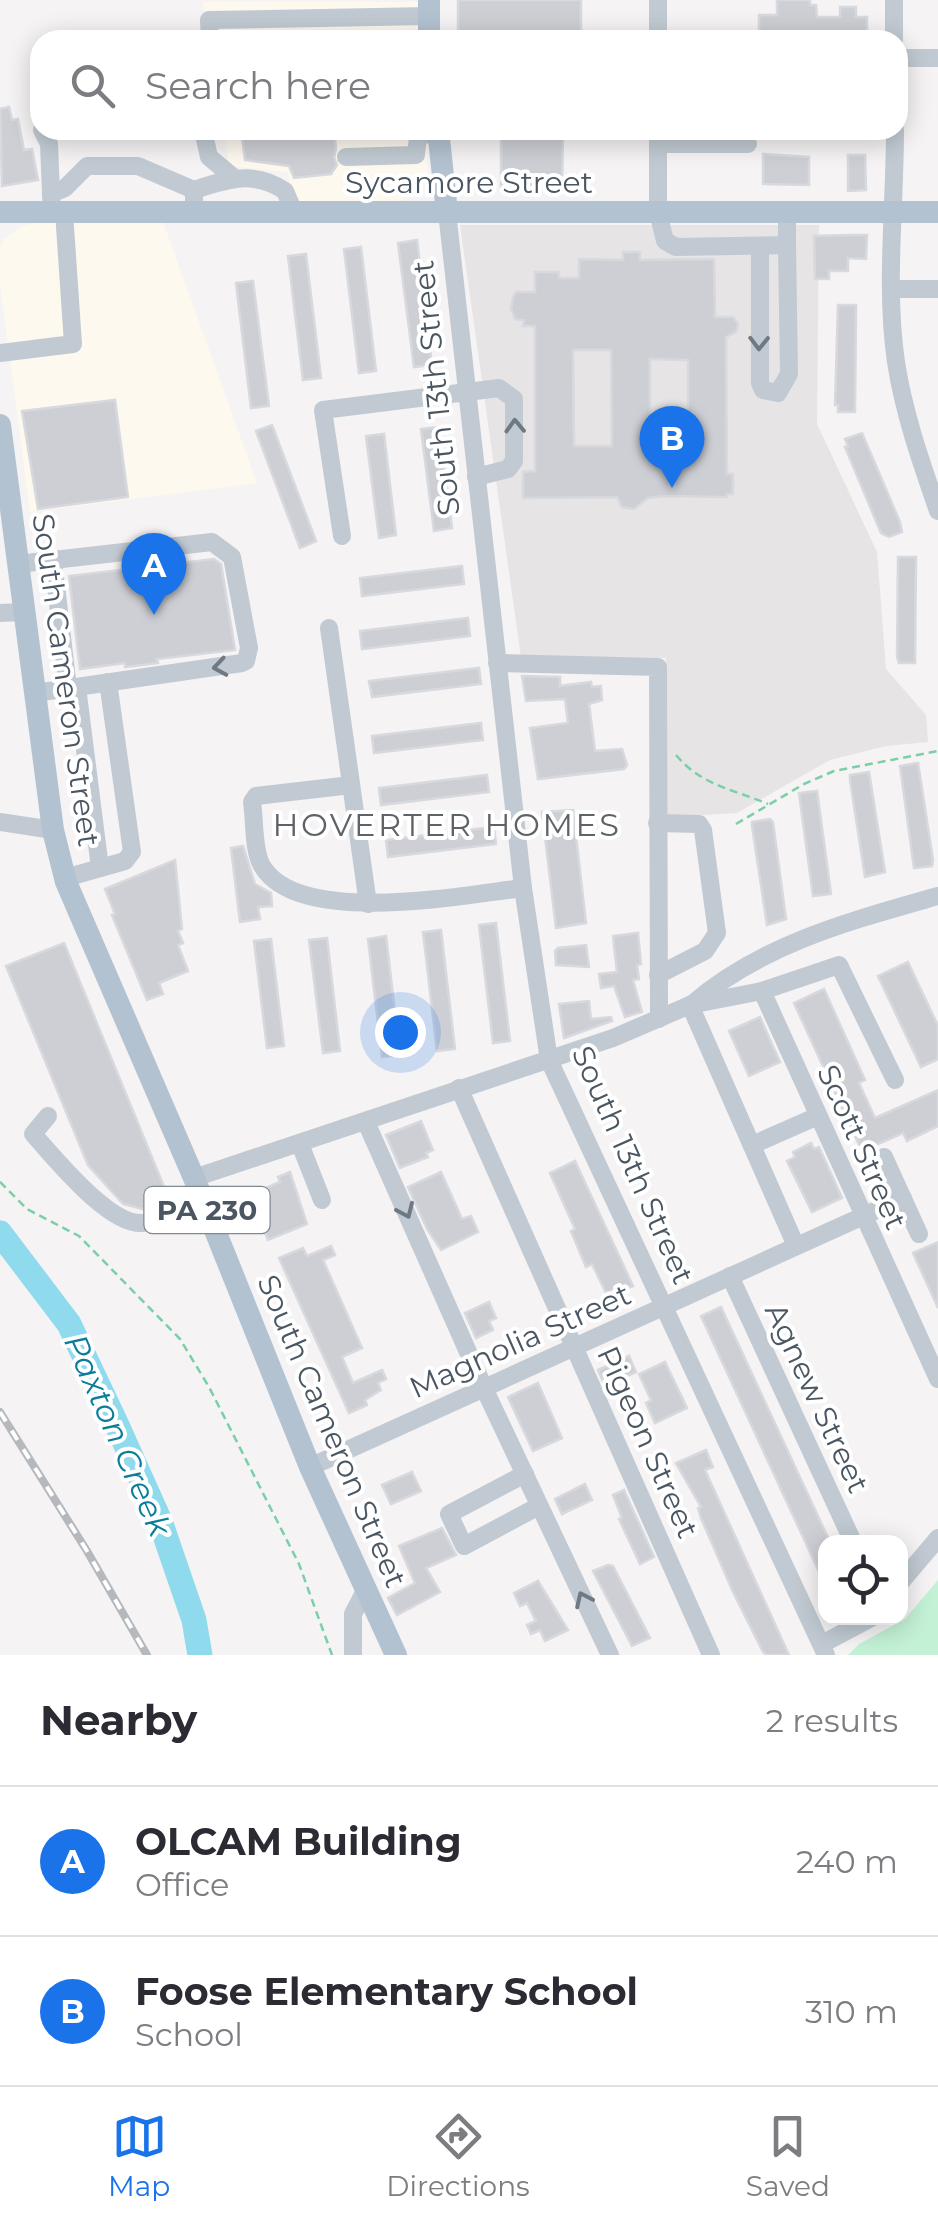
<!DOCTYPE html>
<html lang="en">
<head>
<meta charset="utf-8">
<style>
  body { margin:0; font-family:Montserrat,sans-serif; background:#f7f7f7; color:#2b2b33 }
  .controls { position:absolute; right:30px; bottom:30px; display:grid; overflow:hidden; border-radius:20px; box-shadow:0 5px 25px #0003 }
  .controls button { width:90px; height:90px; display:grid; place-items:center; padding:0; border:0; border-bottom:2px solid #e1e1e2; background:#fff; color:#2b2b33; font:50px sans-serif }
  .you { position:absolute; left:400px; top:1032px; width:35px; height:35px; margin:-25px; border:8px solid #fff; border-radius:50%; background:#1a73e8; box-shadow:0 0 0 15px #1a73e833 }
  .badge { display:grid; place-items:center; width:65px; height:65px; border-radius:50%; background:#1a73e8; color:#fff; font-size:32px; font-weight:700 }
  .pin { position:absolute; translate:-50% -82px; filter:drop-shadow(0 2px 5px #0008) }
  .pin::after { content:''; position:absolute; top:52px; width:35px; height:30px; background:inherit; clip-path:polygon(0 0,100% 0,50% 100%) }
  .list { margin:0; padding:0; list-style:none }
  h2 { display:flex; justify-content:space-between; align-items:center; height:130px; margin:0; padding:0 40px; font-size:42px }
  h2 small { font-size:32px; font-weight:400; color:#7c7c81 }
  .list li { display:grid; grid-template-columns:65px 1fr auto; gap:30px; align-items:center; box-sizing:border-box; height:150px; padding:0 40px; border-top:2px solid #e1e1e2 }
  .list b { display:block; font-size:38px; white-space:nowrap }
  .list p { margin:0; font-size:32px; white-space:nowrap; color:#7c7c81 }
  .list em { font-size:32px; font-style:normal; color:#7c7c81 }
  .icon { flex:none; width:55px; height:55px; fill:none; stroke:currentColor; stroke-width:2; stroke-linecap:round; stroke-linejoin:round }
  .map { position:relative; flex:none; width:938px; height:1655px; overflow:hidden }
  .search { position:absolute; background:#fff; box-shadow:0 5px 25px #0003; left:30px; right:30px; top:30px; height:110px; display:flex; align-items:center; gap:25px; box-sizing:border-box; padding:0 35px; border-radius:30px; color:#7c7c81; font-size:38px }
  .sheet { height:430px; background:#fff }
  nav { display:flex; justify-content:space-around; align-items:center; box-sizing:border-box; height:140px; border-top:2px solid #e1e1e2; background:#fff; font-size:28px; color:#7c7c81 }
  nav a { display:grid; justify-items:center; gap:5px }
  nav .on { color:#1a73e8 }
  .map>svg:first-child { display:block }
  .commercial { fill:#fdf9ef }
  .education { fill:#e6e4e5 }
  .green { fill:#c3f1d5 }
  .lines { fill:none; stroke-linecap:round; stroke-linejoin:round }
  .river { stroke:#90daee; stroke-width:25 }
  .building { fill:#cdcfd5; stroke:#d7d9de; stroke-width:2.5; fill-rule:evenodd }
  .path { stroke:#7ad0a6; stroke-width:2.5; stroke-dasharray:8 5; stroke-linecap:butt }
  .minor { stroke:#c1cad2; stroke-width:18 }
  .major { stroke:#b3c2d1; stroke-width:22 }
  .rail-casing { stroke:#b5b8bd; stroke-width:8 }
  .rail { stroke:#fff; stroke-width:4; stroke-dasharray:11; stroke-linecap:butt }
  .oneway { stroke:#6e7983 }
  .labels { text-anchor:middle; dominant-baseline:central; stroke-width:8; stroke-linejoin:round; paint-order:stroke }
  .shield { fill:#fff; stroke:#808990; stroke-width:2.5 }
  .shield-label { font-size:28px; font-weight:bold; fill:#4a5661 }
  .street-label { font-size:30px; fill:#4a5661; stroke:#fff }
  .neighbourhood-label { font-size:32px; letter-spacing:2.5px; fill:#5f6368; stroke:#fff }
  .water-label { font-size:32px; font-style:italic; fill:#0c7c9b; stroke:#fff }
</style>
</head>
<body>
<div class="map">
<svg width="938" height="1655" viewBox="0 0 938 1655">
  <rect width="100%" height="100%" fill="#f5f3f3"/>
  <g class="commercial">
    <path d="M203,2H418V40H206Z"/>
    <path d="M224,130H425L428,175L415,194L400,201L293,202L288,172L229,166Z"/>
    <path d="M163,222L257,483L30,512L0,284V248L3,240L21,226L35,223Z"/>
  </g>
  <path class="education" d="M460,225H819L817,424L877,552L886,669L926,715L928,742L886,746L830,760L737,813L667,817L666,658L521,657Z"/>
  <path class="green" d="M938,1580V1655H848L859,1644L905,1619Z"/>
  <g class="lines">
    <path class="river" d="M0,1233L69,1324L116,1423L160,1521L194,1620L200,1655"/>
  </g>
  <g class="building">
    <path d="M458,0H581V37L458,38Z"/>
    <path d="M777,0H810V5H816L817,17H840V7H856V17H867V36L811,33V40H759V15H777Z"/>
    <path d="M9,107L12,120L18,119L24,150L32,149L38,180L2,186L0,109Z"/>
    <path d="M241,130H334L336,149L334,158L337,165L331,174L294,178L289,166L245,160Z"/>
    <path d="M501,130H563L562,188L501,187Z"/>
    <path d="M763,154L809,157V185L763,184Z"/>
    <path d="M848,155H865L866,190L848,191Z"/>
    <path d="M850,235H867L866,259L848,258V271H829V279H815L814,236Z"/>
    <path d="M417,240L432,365L414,367L398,243Z"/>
    <path d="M361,247L376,371L359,373L344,249Z"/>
    <path d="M623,252H640V260L714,259L715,317H733L738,324L736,332L726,337L727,474H733V494H727V497L664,496L648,498L634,509L622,507L617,497L523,498V472L535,471V326H523L524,320L515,319L511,308L513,298L516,292H535V272H559V278H579V259L623,260ZM573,350H611L612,446H574ZM650,359L688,360V446H650Z"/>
    <path d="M306,254L321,378L303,380L288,256Z"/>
    <path d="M253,281L269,406L251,408L236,283Z"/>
    <path d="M838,305H856L855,412H838V405H835Z"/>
    <path d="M115,400L128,497L38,509L22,411Z"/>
    <path d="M272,425L316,541L300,548L256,431Z"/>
    <path d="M439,427L452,528L434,531L421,429Z"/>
    <path d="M862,433L900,522L902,532L889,537L881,533L845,447L848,446L845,439Z"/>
    <path d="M384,434L396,535L379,538L366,436Z"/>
    <path d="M898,557H916L915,663H899L897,657Z"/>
    <path d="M214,559L221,564L235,650L157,659L158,663L125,667V663L80,669L69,576Z"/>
    <path d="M462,566L464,584L362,596L360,578Z"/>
    <path d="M468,618L470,636L362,649L360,631Z"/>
    <path d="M479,668L481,684L372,697L369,681Z"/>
    <path d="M522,676L560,677V686L591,682L592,687L601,686L602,700L589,704L595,751L622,749L627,765L624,769L538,779L530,728L568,723L565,699L526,701Z"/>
    <path d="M481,723L483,740L374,753L372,736Z"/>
    <path d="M918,763L933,860L932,866L914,868L900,766Z"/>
    <path d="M869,772L885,872L865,877L850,780V775Z"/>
    <path d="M487,775L489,792L381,805L379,788Z"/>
    <path d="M817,791L831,894L813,896L799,793Z"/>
    <path d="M573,810L586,923L556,928L542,812Z"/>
    <path d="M770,819L773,822L786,919L767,925L752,826V822Z"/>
    <path d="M494,827L496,844L388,857L386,840Z"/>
    <path d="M243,846L255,884L271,893L272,906L258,907L260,919L240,922L231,848Z"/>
    <path d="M175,860L182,929L178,931L183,943L178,945L188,971L159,983L163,994L147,1000L112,915L115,914L105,889Z"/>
    <path d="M496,923L510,1041L493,1043L479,925Z"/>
    <path d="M441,930L455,1049L437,1051L423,932Z"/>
    <path d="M638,933L641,964L637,965L639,979L633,980L642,1012L625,1017L614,986L601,988L599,974L617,972L613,936Z"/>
    <path d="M386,936L400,1055L382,1057L368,939Z"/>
    <path d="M327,938L340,1051L323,1053L309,940Z"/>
    <path d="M271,939L284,1046L267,1048L254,941Z"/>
    <path d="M64,943L169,1199L146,1210L123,1204L88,1165L6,966Z"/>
    <path d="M586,945L589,967L556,965L555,951L558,948Z"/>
    <path d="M908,962L938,1026V1059L921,1067L878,976Z"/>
    <path d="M824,989L865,1080L859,1083L875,1118L938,1090V1126L907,1141L903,1133L862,1151L794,1003Z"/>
    <path d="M589,1001L591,1019L611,1017L612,1021L564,1038L559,1004Z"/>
    <path d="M760,1017L780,1062L749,1076L729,1031Z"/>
    <path d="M421,1121L433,1150L426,1153L428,1157L400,1168L386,1135Z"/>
    <path d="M811,1143L814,1149L819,1147L842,1198L812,1212L787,1161L795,1157L793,1152Z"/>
    <path d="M575,1161L633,1286L614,1294L613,1290L606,1293L592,1264L586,1267L571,1231L575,1229L550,1173Z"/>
    <path d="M290,1172L307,1224L268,1240L253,1205L257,1203L251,1194L280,1182L278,1177Z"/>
    <path d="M441,1172L462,1219L471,1216L478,1232L441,1250L427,1229L408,1187Z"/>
    <path d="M938,1242V1308L913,1253Z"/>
    <path d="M331,1246L335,1255L323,1260L362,1348L342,1357L353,1383L382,1370L386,1379L378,1383L381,1390L365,1400L367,1405L349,1413L279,1258L303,1248L307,1256Z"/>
    <path d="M489,1302L496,1318L489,1321L493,1330L476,1338L465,1313Z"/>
    <path d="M721,1307L830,1542H826V1587L701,1316Z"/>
    <path d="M629,1356L636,1372L605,1386L598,1370Z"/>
    <path d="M665,1362L687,1408L655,1423L646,1403L651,1400L639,1374Z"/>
    <path d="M538,1383L562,1438L533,1451L508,1397Z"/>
    <path d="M706,1450L713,1467L705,1470L789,1655H767L763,1652L733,1592L701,1518L698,1508L701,1507L676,1463Z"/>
    <path d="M412,1472L421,1491L391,1504L382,1485Z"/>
    <path d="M585,1484L592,1500L562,1514L555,1499Z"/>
    <path d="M624,1490L654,1557L640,1564L619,1519L622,1518L613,1495Z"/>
    <path d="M442,1528L456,1555L426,1568L440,1592L397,1615L388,1598L415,1583L399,1546Z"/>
    <path d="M608,1565L613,1566L650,1638L632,1646L593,1571Z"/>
    <path d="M538,1581L568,1630L545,1641L540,1630L531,1634L527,1625L536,1621L527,1603L520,1606L514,1593Z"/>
  </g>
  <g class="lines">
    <g class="path">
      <path d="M676,755C702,786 733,789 768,804"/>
      <path d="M736,824L804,784L834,771L938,751"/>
      <path d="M0,1182L27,1209L79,1236L180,1339L209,1387L299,1564L332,1655"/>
    </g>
    <g class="minor">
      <path d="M894,0V40"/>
      <path d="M210,40L209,20L429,16"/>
      <path d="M658,40V0"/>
      <path d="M898,58H938"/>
      <path d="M42,130L49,144L51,194"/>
      <path d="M203,130L209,157L233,177"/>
      <path d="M658,130V212L665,241L676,247L787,245V212"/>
      <path d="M895,130C895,206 885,287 896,362C904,414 921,462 938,511"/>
      <path d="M658,144H748"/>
      <path d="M346,157L416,155L418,137L438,131"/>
      <path d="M194,201V190C228,179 253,170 285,191L294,212"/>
      <path d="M52,212L51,194L65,188L87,166H138L194,190"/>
      <path d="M447,212L523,888L549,1060L826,1655"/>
      <path d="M760,246V383L763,390L778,393L789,374L787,245"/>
      <path d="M892,289H938"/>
      <path d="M0,353L73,344L64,212"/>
      <path d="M342,536L323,410L499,388L514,399V461L508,469L476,477"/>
      <path d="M53,560L68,688"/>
      <path d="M18,564L212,542L232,557L249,648L246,661L242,663L35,693"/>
      <path d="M0,613L24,612"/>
      <path d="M329,628L368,904"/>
      <path d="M497,663L658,667L659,1019"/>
      <path d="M77,687L100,868"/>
      <path d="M351,785L256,796L252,802C255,821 253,848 261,864C295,928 464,895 523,888"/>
      <path d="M0,822L53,830"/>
      <path d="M657,823L699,824L703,830L717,933L705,951L658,975"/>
      <path d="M65,878L125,861L132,852L108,682"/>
      <path d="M762,991L938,1379"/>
      <path d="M690,1005L796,1246"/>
      <path d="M691,1005C761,944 850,921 938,896"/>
      <path d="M459,1088L711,1655"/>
      <path d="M48,1116L33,1134C55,1158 109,1226 143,1223C157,1222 188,1203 201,1195"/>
      <path d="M366,1122L484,1388L610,1655"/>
      <path d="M300,1144L322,1200"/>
      <path d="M752,1145L818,1116"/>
      <path d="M884,1157L919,1234"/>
      <path d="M194,1178L613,1038L690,1005L762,991L839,965L895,1080"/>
      <path d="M730,1276L853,1542"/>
      <path d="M310,1467L903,1198"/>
      <path d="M525,1474L449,1514L464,1546L539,1506"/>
      <path d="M900,1583L938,1538"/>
      <path d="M822,1644L871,1618"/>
      <path d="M353,1655V1614L366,1589"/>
    </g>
    <g class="major">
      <path d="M429,40V0"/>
      <path d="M438,130L447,212"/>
      <path d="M0,212H938"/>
      <path d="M0,425L53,830L66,882L194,1178L310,1467L396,1655"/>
    </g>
    <defs>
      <path id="rail" d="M0,1412L87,1551L147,1655"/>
    </defs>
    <use href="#rail" class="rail-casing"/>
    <use href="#rail" class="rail"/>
  </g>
  <defs><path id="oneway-chevron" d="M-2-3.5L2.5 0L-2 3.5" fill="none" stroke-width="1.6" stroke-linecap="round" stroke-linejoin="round" transform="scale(2.5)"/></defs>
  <g class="oneway">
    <use href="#oneway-chevron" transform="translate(759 343) rotate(91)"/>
    <use href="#oneway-chevron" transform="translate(515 426) rotate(-92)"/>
    <use href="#oneway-chevron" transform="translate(220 667) rotate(171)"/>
    <use href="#oneway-chevron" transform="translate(406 1211) rotate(66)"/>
    <use href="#oneway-chevron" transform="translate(583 1599) rotate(-115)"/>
  </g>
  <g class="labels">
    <rect class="shield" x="144.5" y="1187" width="125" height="46" rx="8"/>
    <g class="shield-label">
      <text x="207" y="1210">PA 230</text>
    </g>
    <g class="street-label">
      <text x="469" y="182">Sycamore Street</text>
      <text transform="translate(436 388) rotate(-96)">South 13th Street</text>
      <text transform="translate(66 680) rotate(82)">South Cameron Street</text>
      <text transform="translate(862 1147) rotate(66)">Scott Street</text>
      <text transform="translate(633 1165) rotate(66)">South 13th Street</text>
      <text transform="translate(520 1341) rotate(-24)">Magnolia Street</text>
      <text transform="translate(817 1398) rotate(65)">Agnew Street</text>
      <text transform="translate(332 1431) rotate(67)">South Cameron Street</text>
      <text transform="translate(648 1442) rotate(66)">Pigeon Street</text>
    </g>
    <g class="neighbourhood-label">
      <text x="447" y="824">HOVERTER HOMES</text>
    </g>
    <g class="water-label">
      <text transform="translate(118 1435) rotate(66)">Paxton Creek</text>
    </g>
  </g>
</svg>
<div class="controls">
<button><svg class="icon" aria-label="locate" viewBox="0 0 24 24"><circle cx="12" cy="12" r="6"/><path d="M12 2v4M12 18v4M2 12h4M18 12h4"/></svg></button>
</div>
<div class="you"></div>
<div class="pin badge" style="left:154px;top:615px">A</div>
<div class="pin badge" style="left:672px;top:488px">B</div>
<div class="search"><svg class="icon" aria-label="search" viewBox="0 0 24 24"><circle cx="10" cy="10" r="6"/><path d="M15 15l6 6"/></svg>Search here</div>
</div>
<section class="sheet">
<h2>Nearby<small>2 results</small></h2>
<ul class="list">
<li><span class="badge">A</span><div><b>OLCAM Building</b><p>Office</p></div><em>240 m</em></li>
<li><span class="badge">B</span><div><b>Foose Elementary School</b><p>School</p></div><em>310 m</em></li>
</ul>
</section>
<nav>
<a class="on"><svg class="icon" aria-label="map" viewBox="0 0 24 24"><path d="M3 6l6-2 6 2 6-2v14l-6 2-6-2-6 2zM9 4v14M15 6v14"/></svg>Map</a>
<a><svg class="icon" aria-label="directions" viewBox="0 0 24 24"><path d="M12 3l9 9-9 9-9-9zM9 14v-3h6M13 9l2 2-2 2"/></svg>Directions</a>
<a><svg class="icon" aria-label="saved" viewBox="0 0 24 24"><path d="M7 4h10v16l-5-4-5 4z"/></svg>Saved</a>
</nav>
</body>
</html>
